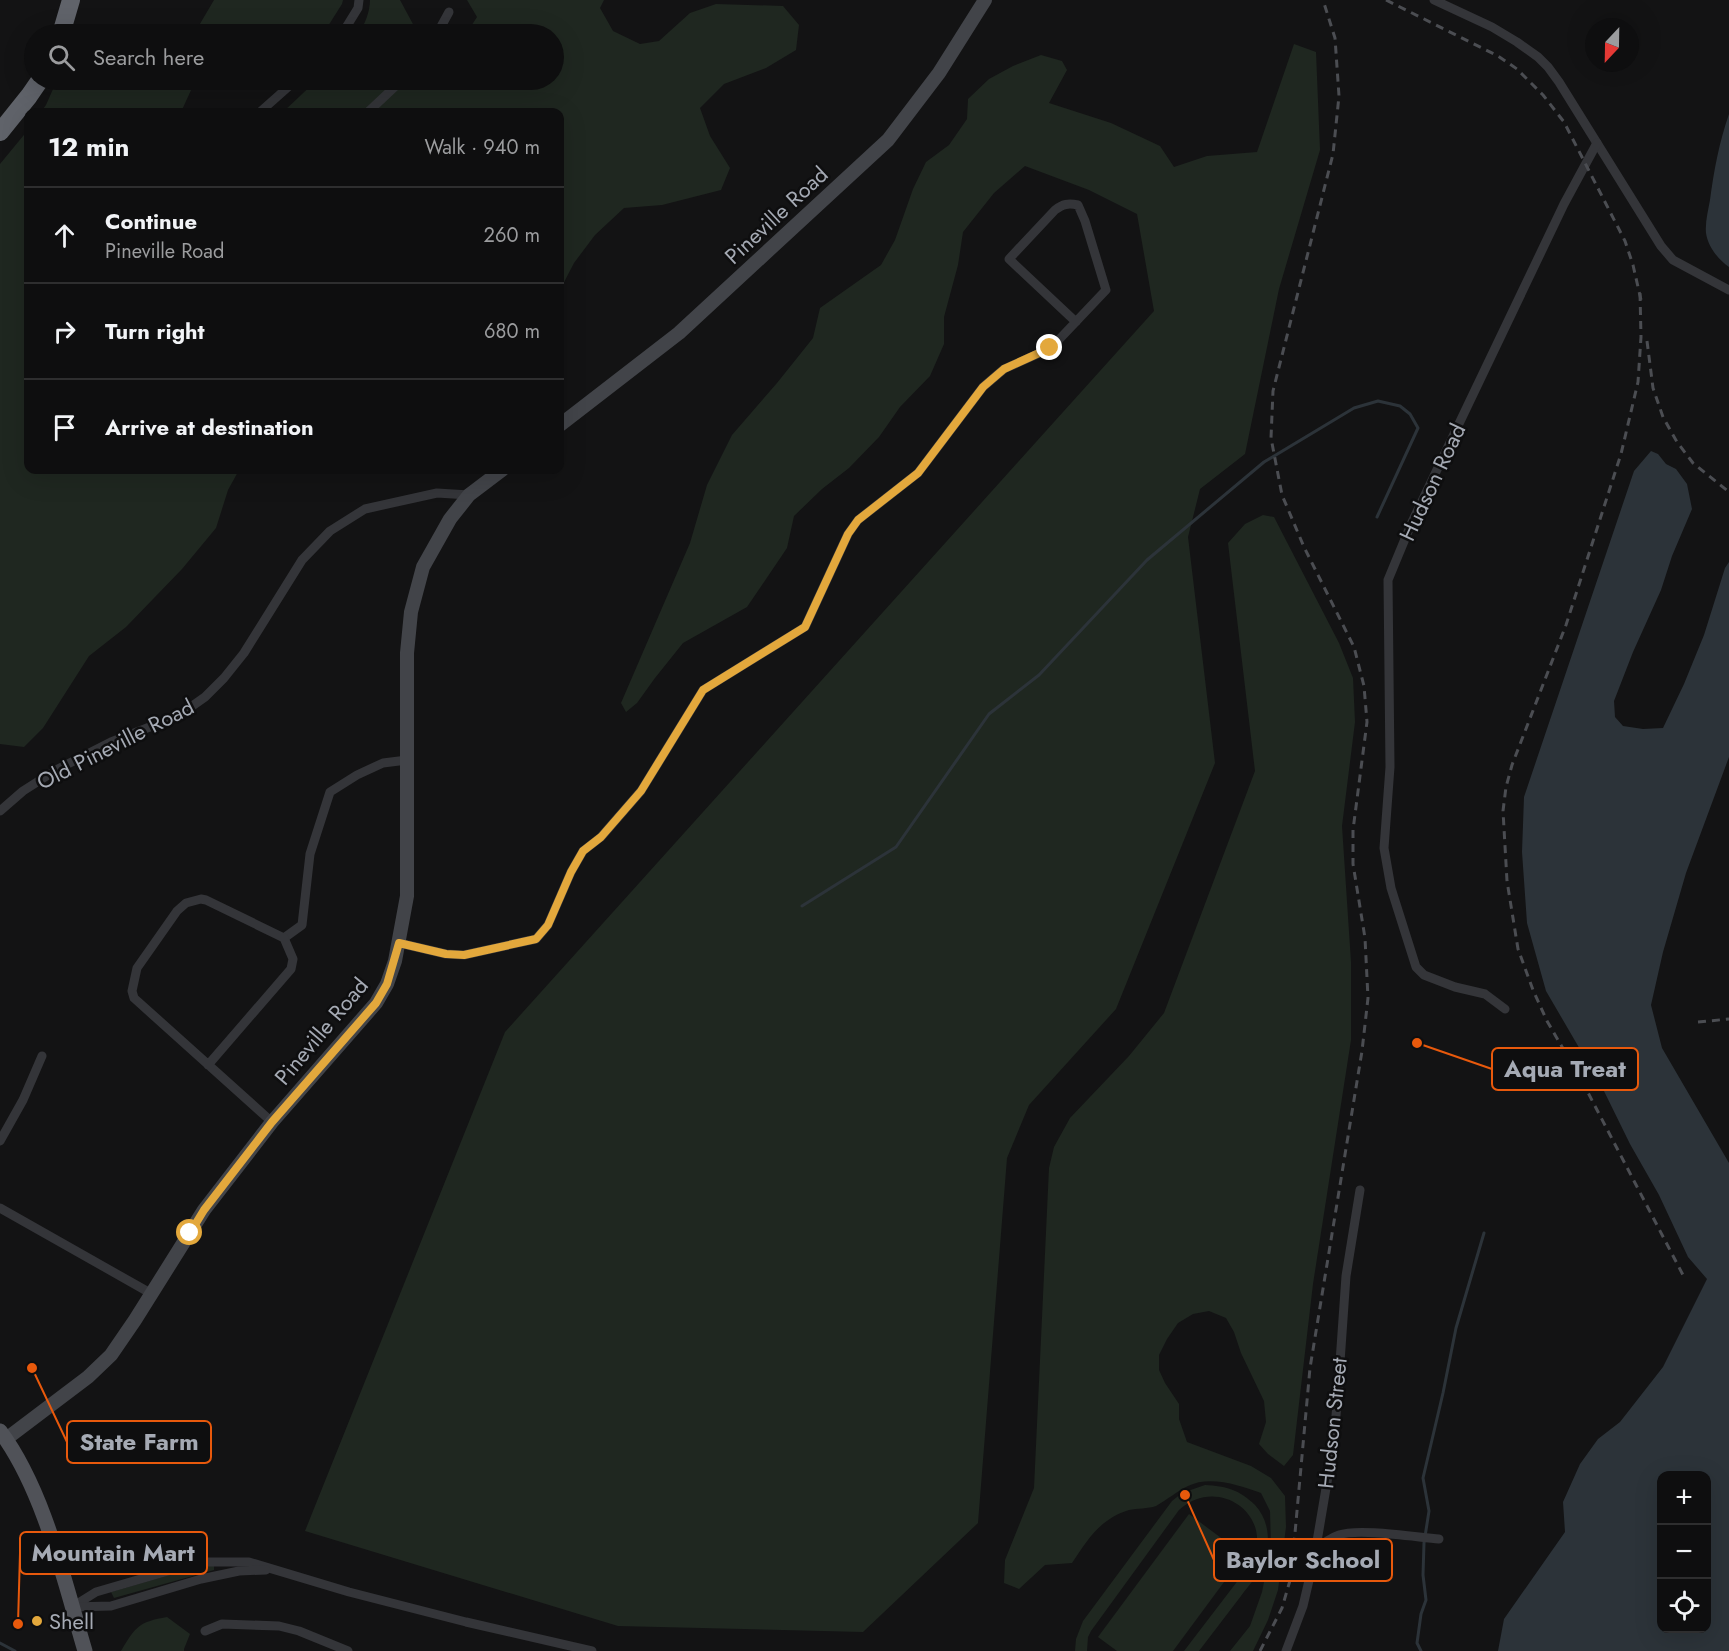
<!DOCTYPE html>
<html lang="en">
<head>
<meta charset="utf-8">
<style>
  body { margin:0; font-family:Jost,sans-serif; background:#171718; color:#f1f3f6 }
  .controls { position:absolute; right:18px; bottom:18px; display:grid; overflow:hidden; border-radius:12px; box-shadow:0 6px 24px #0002 }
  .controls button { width:54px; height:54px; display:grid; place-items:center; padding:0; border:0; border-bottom:2px solid #2e2e2f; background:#0e0e0f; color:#f1f3f6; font:30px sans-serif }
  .compass { position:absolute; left:1585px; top:18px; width:54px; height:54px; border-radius:50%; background:#0e0e0f; box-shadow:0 6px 24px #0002; rotate:202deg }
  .stop { position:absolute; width:18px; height:18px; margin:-14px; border:4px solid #e3a83c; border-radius:50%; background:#fff }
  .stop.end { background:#e3a83c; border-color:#fff; box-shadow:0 2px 6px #0008 }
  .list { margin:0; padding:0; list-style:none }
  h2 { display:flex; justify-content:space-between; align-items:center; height:78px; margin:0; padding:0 24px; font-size:26px }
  h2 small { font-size:20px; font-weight:400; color:#9b9c9e }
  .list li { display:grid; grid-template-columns:39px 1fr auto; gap:18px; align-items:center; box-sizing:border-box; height:96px; padding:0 24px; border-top:2px solid #2e2e2f }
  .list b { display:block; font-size:22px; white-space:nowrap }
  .list p { margin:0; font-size:20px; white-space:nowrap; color:#9b9c9e }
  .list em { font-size:20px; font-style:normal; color:#9b9c9e }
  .icon { flex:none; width:33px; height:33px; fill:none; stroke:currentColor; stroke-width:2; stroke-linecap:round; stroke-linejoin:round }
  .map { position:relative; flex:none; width:1729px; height:1651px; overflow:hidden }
  .search { position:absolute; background:#0e0e0f; box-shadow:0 6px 24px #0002; left:24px; top:24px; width:540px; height:66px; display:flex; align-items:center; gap:15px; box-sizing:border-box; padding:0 21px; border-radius:33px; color:#9b9c9e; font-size:22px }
  .panel { position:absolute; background:#0e0e0f; box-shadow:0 6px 24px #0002; left:24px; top:108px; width:540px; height:366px; border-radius:12px }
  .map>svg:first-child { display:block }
  .green { fill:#1f2720 }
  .water { fill:#2c3339; fill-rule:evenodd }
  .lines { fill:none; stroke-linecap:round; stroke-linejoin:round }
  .stream { stroke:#2c3339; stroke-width:3 }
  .minor { stroke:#343539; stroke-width:9 }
  .secondary { stroke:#424449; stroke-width:14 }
  .primary { stroke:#505258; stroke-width:15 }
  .motorway { stroke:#60636a; stroke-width:18 }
  .rail { stroke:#4b4d52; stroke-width:3; stroke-dasharray:8 6; stroke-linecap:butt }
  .route { stroke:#e3a83c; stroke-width:8 }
  .poi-dot { fill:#e3a83c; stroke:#0e0e0f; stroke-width:2 }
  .labels { text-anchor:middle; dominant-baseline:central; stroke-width:5; stroke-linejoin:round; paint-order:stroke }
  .street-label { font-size:22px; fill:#a5aab4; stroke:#0e0e0f }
  .poi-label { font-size:22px; fill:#a5aab4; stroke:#0e0e0f; text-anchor:start }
  .leader { fill:none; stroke:#e8590c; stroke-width:2 }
  .callout-dot { fill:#e8590c; stroke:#0e0e0f; stroke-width:2 }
  .callout { fill:#0e0e0f; stroke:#e8590c; stroke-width:2 }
  .callout-label { font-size:24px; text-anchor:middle; font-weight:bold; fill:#a5aab4 }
</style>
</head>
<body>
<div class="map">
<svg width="1729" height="1651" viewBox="0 0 1729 1651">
  <rect width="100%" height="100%" fill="#131314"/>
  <g class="green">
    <path d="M214,0H343L342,4L323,34H194Z"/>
    <path d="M370,0H400L414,26L421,34H358C365,25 370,11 370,0Z"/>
    <path d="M467,0H604L600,8L613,31L640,44L659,41L690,13L716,4L783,6L799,25L796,50L766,68L724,84L700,108L710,136L730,168L721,190L662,205L624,208L595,235L574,263L560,290V112H283L317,80H554V34H466L477,17Z"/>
    <path d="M1294,44L1316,52L1320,150L1279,289L1245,454L1200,489L1188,537L1215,763L1116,1009L1029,1105L1007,1158L978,1523L863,1632L618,1626L305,1531L505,1032L1154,311L1137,214L1089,190L1025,166L994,193L963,232L958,265L944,317V344L930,376L900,407L879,437L849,468L822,489L794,516L787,548L747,607L683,643L655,678L637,703L626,712L621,703L690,543L707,485L732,435L777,383L813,338L820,308L881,265L895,240L913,189L926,162L949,145L967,119L968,99L989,79L1013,66L1041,55L1062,61L1067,70L1049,103L1111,123L1160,146L1174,167L1207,156L1257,152Z"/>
    <path d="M57,80H208L192,88L181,112H41L46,105Z"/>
    <path d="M28,130V470H239L228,490L216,528L182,569L126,627L89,656L43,728L24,747L0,744V164Z"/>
    <path d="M1263,515L1274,517L1339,643L1353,678L1355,722L1342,826L1351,962V1040L1313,1284L1293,1455L1284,1466L1268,1454L1259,1444L1266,1422L1264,1401L1241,1353L1234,1332L1226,1318L1209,1311L1193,1314L1178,1323L1167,1339L1159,1355V1370L1165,1383L1179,1404V1419L1187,1442L1251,1466L1271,1478L1285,1496L1286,1527L1278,1590L1268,1620L1253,1651H1230L1250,1626L1262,1592L1271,1547L1270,1511L1261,1493C1240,1485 1209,1475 1188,1486C1177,1491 1167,1500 1156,1506C1148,1509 1137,1508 1129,1510C1100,1519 1088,1539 1072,1563L1045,1565L1019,1589L1004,1583L1005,1560L1034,1488L1049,1168L1054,1147L1070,1118L1129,1056L1164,1013L1255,771L1228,543L1245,524Z"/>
    <path d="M1205,1485C1226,1486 1240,1490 1255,1505C1269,1520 1271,1542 1264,1561C1260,1574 1249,1585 1241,1596C1227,1614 1213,1633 1199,1651H1184L1249,1566C1279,1518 1219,1473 1179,1510L1091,1631L1088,1637L1087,1651H1075L1076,1639L1083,1621L1172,1501L1182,1493Z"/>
    <path d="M1189,1514L1244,1555L1173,1651H1117L1098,1637Z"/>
    <path d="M214,1565V1570L114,1598L111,1592L190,1569Z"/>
    <path d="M167,1617L190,1634L184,1649V1651H121C136,1626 139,1622 167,1617Z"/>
  </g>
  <g class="water">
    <path d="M1729,114V267C1718,259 1708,247 1706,233C1705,223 1708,211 1710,200C1714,170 1719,143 1729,114Z"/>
    <path d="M1651,451L1658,454L1666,464L1676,469L1687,484L1692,509L1672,556L1661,590L1633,652L1614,701L1615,717L1623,726L1643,729L1663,728L1684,684L1704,635L1725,568L1729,562V757L1686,873L1663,952L1651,1005L1662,1048L1729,1163V1651H1498L1504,1619L1565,1532L1563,1502L1580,1464L1598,1439L1620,1422L1663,1367L1707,1279L1688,1257L1659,1195L1630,1144L1602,1087L1546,991L1527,923L1522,852L1524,797L1634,471ZM1662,1476H1706V1628H1662Z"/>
  </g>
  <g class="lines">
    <g class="stream">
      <path d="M802,906L896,847L989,714L1039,675L1147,560L1264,462L1354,408L1378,401L1400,406L1410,414L1418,428L1377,517"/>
      <path d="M0,1643L15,1651"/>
      <path d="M1421,1651L1417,1643L1421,1614L1426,1600L1423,1575L1424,1543L1429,1511L1423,1478L1443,1393L1456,1328L1484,1233"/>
    </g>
    <g class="minor">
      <path d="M1434,0L1492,27L1517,42L1538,57L1548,67L1559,82L1661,246L1673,260L1729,290"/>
      <path d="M342,34L358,8L359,0"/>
      <path d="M437,34L449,12"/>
      <path d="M260,112L296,80"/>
      <path d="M368,112L402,80"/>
      <path d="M0,811L23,791L56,770L111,742L178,716L205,697L224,678L244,653L302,560L330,531L365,509L437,493L469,495"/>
      <path d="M284,938L302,925L310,854L330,792L357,775L383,763L407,760"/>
      <path d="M399,943L446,954L464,955L536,939L548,925L571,872L583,851L601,837L641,791L703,690L805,627L848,534L858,520L918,473L983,387L1004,369L1051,348L1106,290L1085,221L1078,205C1068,203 1063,204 1055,210L1009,259L1076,322"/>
      <path d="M1505,1009L1485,994L1455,987L1424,975L1416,967L1391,888L1384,848L1390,767L1388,580L1412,522L1564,204L1597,143"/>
      <path d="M208,1065L291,969L293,959L284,938L206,900L201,899L186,903L177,911L137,968L132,991L134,998L272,1122"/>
      <path d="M0,1141L23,1100L42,1056"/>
      <path d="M0,1208L152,1294"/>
      <path d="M1315,1551C1322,1544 1330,1538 1339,1535C1358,1528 1415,1537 1439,1539"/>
      <path d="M72,1607L96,1592L175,1569L203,1562H249L349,1592L466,1622L592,1651"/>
      <path d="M72,1607L111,1606L201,1579L239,1571L266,1570"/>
      <path d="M205,1631L222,1624L279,1626L299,1631L348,1651"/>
      <path d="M1286,1651L1303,1606L1314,1559L1333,1447L1337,1405L1346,1276L1360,1190"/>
    </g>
    <g class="secondary">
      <path d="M560,425L679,333L888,140L939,73L985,0"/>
      <path d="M6,1439L88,1377L111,1355L135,1320L204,1210L272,1122L376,1003L387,984L395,961L407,896V653L411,612L423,567L450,519L469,495L502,470"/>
    </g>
    <path class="primary" d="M0,1431C44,1490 64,1580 85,1651"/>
    <g class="motorway">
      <path d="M61,34L71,0"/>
      <path d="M0,132L29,96L40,80"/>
    </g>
    <g class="rail">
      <path d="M1386,0L1498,56L1517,69L1543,95L1564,122L1625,241L1633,265L1641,300"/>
      <path d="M1640,293L1641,337L1638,382L1621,454L1566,625L1512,765L1506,787L1503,811L1507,881L1518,949L1533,990L1547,1021L1583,1083L1683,1275"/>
      <path d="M1647,341L1653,388L1663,417L1677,442L1693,463L1729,492"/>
      <path d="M1698,1022L1729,1019"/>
      <path d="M1260,1651L1282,1608L1291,1577L1310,1368L1362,1051L1368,998L1365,938L1353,864V830L1367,722L1364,686L1354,647L1304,547L1282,495L1271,438L1273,391L1333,154L1339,96L1335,38L1323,0"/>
    </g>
  </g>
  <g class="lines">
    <path class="route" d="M190,1233L204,1210L272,1122L376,1003L387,984L399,943L446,954L464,955L536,939L548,925L571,872L583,851L601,837L641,791L703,690L805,627L848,534L858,520L918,473L983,387L1004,369L1050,348"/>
  </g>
  <circle class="poi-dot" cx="37" cy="1621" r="6"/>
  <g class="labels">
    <g class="street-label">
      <text transform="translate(776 215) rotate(-43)">Pineville Road</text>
      <text transform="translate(1432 482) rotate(-65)">Hudson Road</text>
      <text transform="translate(115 744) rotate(-27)">Old Pineville Road</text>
      <text transform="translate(321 1031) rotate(-50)">Pineville Road</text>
      <text transform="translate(1332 1423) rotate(-84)">Hudson Street</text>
    </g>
    <g class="poi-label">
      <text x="49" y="1621">Shell</text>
    </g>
  </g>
  <path class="leader" d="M1417 1043L1492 1069M32 1368L67 1442M18 1624L20 1553M1185 1495L1214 1560"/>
  <g class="callout-dot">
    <circle cx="1417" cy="1043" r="6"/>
    <circle cx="32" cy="1368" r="6"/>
    <circle cx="18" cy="1624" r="6"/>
    <circle cx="1185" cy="1495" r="6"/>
  </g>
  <g class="callout">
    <rect x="1492" y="1048" width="146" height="42" rx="6"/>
    <rect x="67" y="1421" width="144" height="42" rx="6"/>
    <rect x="20" y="1532" width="187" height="42" rx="6"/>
    <rect x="1214" y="1539" width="178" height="42" rx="6"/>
  </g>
  <g class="callout-label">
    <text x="1565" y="1077">Aqua Treat</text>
    <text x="139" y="1450">State Farm</text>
    <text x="113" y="1561">Mountain Mart</text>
    <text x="1303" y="1568">Baylor School</text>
  </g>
</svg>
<div class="controls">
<button>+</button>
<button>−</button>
<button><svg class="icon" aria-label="locate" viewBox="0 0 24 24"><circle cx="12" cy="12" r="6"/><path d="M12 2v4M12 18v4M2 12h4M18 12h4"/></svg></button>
</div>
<svg class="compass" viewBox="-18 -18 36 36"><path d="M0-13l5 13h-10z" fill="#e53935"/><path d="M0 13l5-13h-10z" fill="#9b9c9e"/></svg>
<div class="stop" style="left:190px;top:1233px"></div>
<div class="stop end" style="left:1050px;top:348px"></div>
<div class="search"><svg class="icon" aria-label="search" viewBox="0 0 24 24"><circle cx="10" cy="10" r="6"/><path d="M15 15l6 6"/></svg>Search here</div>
<section class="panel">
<h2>12 min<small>Walk · 940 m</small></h2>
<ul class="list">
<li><svg class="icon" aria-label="ahead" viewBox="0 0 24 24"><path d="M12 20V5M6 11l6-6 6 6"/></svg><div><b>Continue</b><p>Pineville Road</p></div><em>260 m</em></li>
<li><svg class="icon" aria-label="right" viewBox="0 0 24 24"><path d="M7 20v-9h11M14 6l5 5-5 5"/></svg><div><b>Turn right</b></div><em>680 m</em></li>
<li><svg class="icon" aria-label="arrive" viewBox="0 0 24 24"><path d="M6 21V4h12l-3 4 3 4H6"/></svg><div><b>Arrive at destination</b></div></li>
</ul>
</section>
</div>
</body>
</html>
